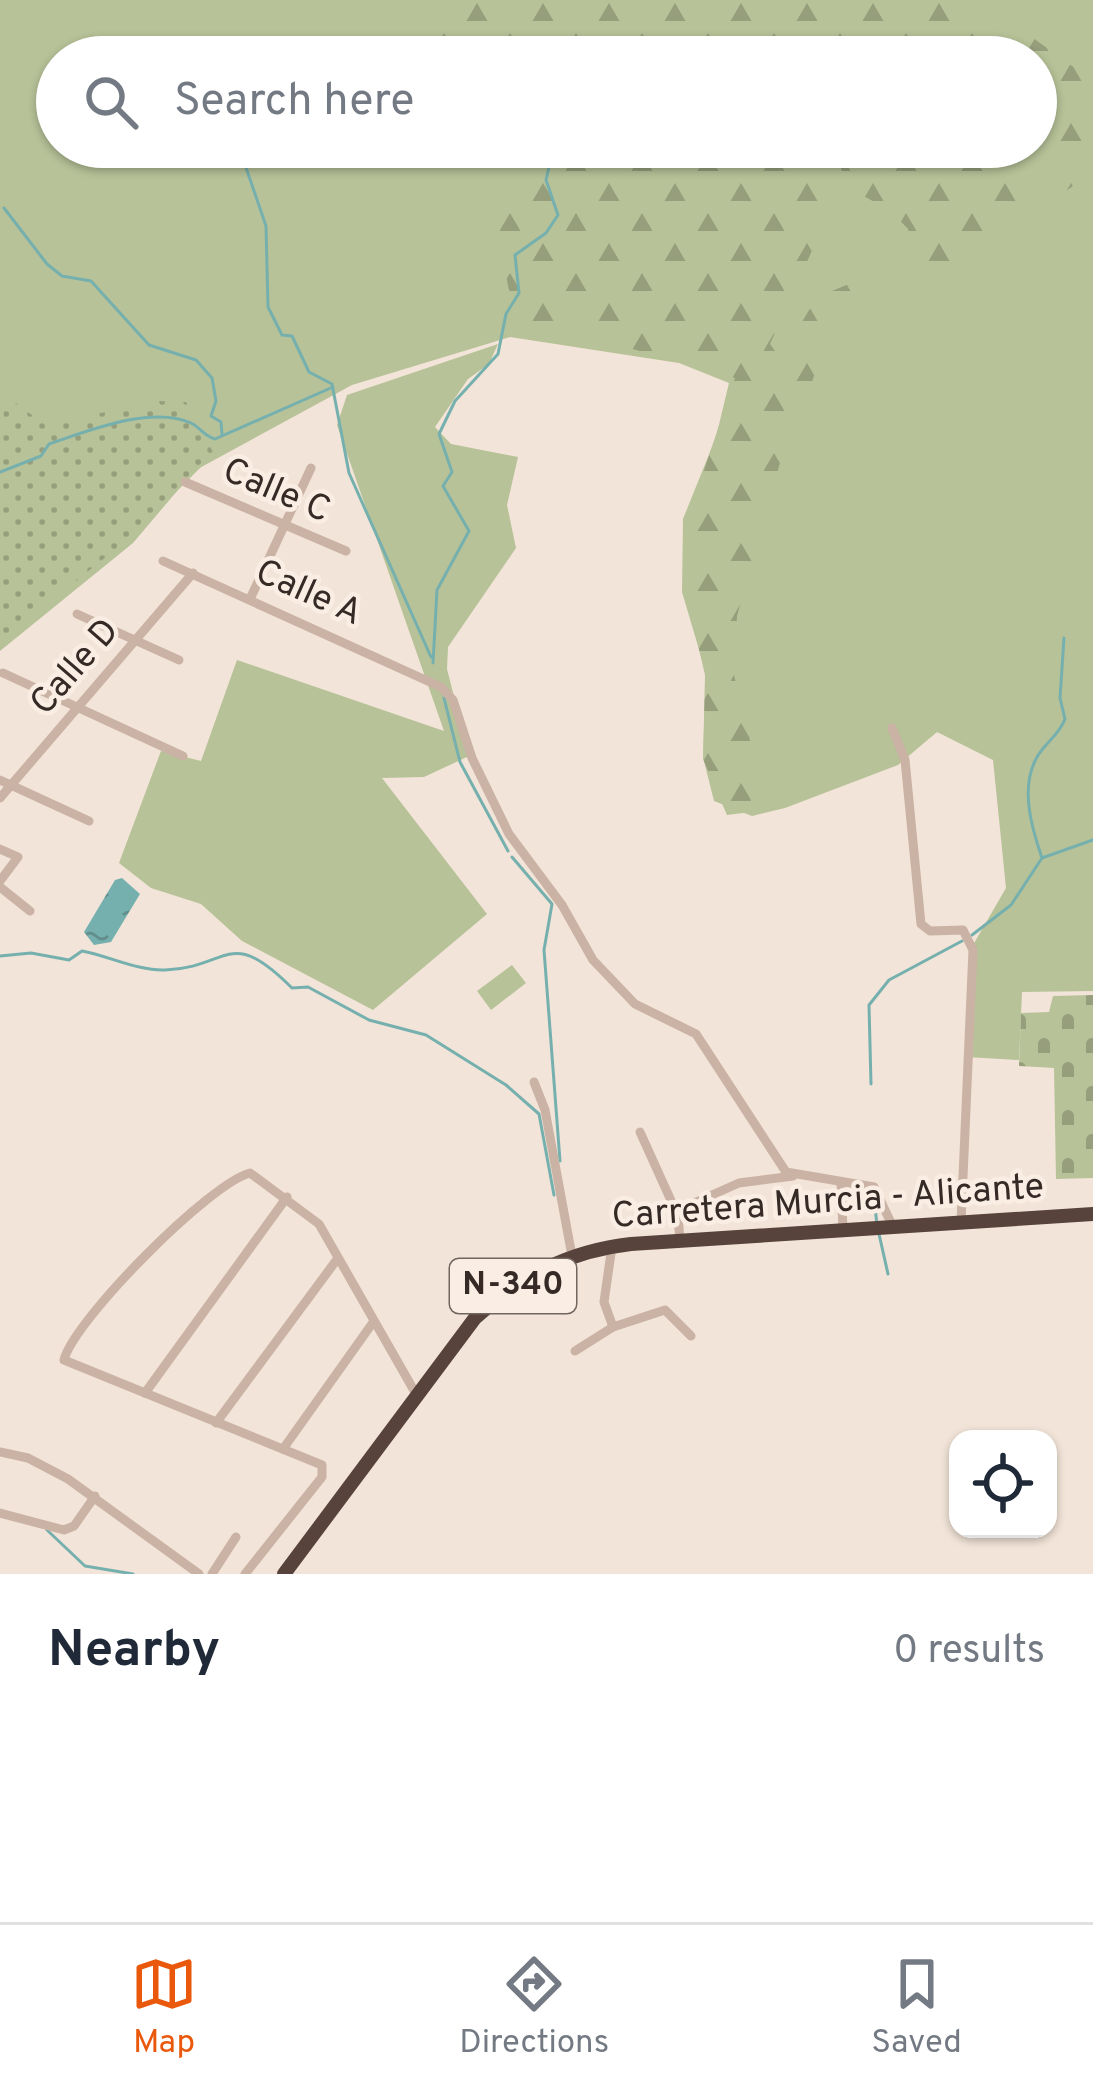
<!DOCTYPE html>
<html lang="en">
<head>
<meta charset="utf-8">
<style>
  body { margin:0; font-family:Overpass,sans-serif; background:#f6f6f7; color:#1f2937 }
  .controls { position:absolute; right:36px; bottom:36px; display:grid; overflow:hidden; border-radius:24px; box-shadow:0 3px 9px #0004 }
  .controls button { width:108px; height:108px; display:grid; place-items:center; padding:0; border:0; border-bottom:3px solid #e0e1e3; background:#fff; color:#1f2937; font:60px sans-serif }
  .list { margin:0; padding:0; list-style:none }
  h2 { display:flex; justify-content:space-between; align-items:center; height:156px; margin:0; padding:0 48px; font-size:51px }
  h2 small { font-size:39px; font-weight:400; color:#747a83 }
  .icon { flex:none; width:66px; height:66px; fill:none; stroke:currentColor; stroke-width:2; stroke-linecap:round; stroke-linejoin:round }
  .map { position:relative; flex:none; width:1093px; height:1574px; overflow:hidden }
  .search { position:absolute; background:#fff; box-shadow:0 3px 9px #0004; left:36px; right:36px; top:36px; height:132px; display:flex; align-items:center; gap:30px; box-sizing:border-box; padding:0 42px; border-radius:66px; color:#747a83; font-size:45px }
  .sheet { height:348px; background:#fff }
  nav { display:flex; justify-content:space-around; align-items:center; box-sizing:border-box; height:168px; border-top:3px solid #e0e1e3; background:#fff; font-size:33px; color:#747a83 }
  nav a { display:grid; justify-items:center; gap:6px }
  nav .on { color:#ea580c }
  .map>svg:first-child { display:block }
  .green { fill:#b7c298; fill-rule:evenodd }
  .forest { fill:url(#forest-firs) }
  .cemetery { fill:url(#cemetery-stones) }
  .park { fill:url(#park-dots) }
  .water { fill:url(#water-ripples) }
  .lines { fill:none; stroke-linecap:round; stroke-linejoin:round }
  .stream { stroke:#76b0ae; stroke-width:3 }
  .minor { stroke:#cab2a4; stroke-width:9 }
  .highway { stroke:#57433c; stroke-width:14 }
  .labels { text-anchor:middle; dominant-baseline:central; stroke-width:9; stroke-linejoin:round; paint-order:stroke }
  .shield { fill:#faeee4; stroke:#70655f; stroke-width:3 }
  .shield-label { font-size:33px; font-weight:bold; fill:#352a26 }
  .street-label { font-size:36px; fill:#352a26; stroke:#faeee4 }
</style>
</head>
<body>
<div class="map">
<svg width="1093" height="1574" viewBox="0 0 1093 1574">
  <defs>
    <pattern id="forest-firs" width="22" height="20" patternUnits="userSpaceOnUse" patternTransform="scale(3)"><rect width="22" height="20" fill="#b7c298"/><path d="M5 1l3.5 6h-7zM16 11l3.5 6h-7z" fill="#969e7c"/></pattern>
    <pattern id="cemetery-stones" width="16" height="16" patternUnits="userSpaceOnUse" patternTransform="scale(3)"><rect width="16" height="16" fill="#b7c298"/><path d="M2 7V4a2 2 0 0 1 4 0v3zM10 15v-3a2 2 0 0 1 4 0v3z" fill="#969e7c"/></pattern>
    <pattern id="park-dots" width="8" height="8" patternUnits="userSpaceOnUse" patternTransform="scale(3)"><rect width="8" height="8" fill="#b7c298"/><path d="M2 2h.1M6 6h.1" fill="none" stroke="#969e7c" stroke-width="1.8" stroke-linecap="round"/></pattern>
    <pattern id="water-ripples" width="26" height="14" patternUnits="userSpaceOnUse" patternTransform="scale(3)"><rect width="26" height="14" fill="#76b0ae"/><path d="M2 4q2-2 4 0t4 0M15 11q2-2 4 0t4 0" fill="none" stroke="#628f8d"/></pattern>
  </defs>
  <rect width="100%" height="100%" fill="#f2e4d8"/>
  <g class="green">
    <path d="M0,0H1093V991L1022,992L1019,1060L967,1057L973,945L1006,888L993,760L937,732L898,765L785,808L752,816L714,801L703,757L706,673L682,592L683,519L716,437L729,383L679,363L510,337L352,385L194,471L133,543L0,651ZM57,57H1036V147H57Z"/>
    <path d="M498,344L489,364L468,379L435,427L451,444L518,457L507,505L516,548L448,647L447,669L469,756L424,777L382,778L487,914L373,1010L242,941L201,904L151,888L119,863L161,751L201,761L237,660L444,731L337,425L347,395Z"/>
    <path d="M512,965L526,983L491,1010L477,991Z"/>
  </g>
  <g class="forest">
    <path d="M486,0H951L968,20L1033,38L1093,81V172L1063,193L1046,151L1036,144V57H989L943,35L892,51L890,57H462L467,53L461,42L432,39L422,32L458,8Z"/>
    <path d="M523,147H987L1046,183L992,253L947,283L919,273L908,229L891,211L849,188L837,159L819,161V235L770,344L780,358L817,297L901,263L897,281L844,315L818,363L805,404L778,438L783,452L737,616L734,675L750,740L751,812L727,815L703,759L705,675L688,602L687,521L735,378L530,320L509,290L495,222L525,162Z"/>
  </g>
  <path class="cemetery" d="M1093,995V1178L1056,1179L1054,1068L1019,1066L1021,1013L1049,1012L1053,996Z"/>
  <path class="park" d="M4,394L45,425L157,401L186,402L214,454L132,536L0,642Z"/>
  <path class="water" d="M122,878L140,894L111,942L94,945L84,932L115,880Z"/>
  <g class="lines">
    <g class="stream">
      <path d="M239,147L266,226L268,307L282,335L292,336L309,372L332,384L349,473L431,657"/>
      <path d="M4,208L47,264L62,276L91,281L149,345L196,360L212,378L216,401L211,416L221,422L222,434"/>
      <path d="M0,472L41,456L49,444C88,431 151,405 191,423C201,428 204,436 215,439L333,387"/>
      <path d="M433,663L437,590L469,531L443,486L452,472L439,434L455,401L498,354L506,314L519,293L515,255L546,233L558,215L546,180L549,167L561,160L554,147"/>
      <path d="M444,698L460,762L508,851"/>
      <path d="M512,857L552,904L544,950L560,1161"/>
      <path d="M1042,858C1032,829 1020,789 1036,759C1043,744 1059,736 1065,719L1060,698L1064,638"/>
      <path d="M972,935L1011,905L1042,858L1093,840"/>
      <path d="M0,956L31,953L69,960L82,951C109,956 138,971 165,970C230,968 228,924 292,988L308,987L369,1020L426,1035L506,1085L539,1114L554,1195"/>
      <path d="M871,1084L869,1005L889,980L962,941"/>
      <path d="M874,1198L877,1225"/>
      <path d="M879,1234L888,1274"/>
      <path d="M47,1530L85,1566L133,1574"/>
    </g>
    <g class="minor">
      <path d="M185,482L346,551"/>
      <path d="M163,561L441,687L453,700L472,758L509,834L562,905L593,960L635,1004L696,1034L786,1172L874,1187L893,1227"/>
      <path d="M250,599L311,468"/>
      <path d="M77,614L179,660"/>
      <path d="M3,673L183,756"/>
      <path d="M892,728L905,760L921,924L930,931L963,930L973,950L961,1222"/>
      <path d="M0,780L89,821"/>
      <path d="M0,798L193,573"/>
      <path d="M0,849L18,857L0,881"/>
      <path d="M0,887L30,911"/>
      <path d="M534,1082L545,1110L572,1256"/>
      <path d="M640,1132L678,1216L680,1241"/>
      <path d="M841,1182L843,1230"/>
      <path d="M676,1211L739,1183L793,1176"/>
      <path d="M612,1246L604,1302L613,1327"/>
      <path d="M575,1351L613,1327L665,1310L691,1336"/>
      <path d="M145,1393L287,1197"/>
      <path d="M216,1423L338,1258"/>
      <path d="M283,1449L374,1321"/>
      <path d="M0,1452L28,1458L68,1479L199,1574"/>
      <path d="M0,1513L64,1530L74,1526L95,1496"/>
      <path d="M212,1574L236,1537"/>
      <path d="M245,1574L322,1477V1465L64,1360C74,1320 210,1183 250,1173L319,1224L416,1394"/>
    </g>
    <path class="highway" d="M284,1574L475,1318C521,1276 569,1251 631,1244L1093,1214"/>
  </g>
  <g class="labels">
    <rect class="shield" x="450" y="1259" width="126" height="54" rx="9"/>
    <g class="shield-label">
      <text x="513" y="1286">N-340</text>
    </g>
    <g class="street-label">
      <text transform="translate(276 492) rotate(23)">Calle C</text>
      <text transform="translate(308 594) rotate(24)">Calle A</text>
      <text transform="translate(76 668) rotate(-49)">Calle D</text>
      <text transform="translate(828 1203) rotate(-4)">Carretera Murcia - Alicante</text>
    </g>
  </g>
</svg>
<div class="controls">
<button><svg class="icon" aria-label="locate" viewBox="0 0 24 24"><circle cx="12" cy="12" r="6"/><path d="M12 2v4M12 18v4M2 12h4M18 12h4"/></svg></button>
</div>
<div class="search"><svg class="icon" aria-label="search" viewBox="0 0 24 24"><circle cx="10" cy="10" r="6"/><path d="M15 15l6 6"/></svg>Search here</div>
</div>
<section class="sheet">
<h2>Nearby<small>0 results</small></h2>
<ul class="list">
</ul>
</section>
<nav>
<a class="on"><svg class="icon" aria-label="map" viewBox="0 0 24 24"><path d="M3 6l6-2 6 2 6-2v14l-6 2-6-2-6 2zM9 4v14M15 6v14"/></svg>Map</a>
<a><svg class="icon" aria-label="directions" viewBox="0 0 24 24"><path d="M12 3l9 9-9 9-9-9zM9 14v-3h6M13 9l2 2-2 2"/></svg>Directions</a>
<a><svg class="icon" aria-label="saved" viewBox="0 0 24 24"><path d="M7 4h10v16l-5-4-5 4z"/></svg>Saved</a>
</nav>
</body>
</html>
